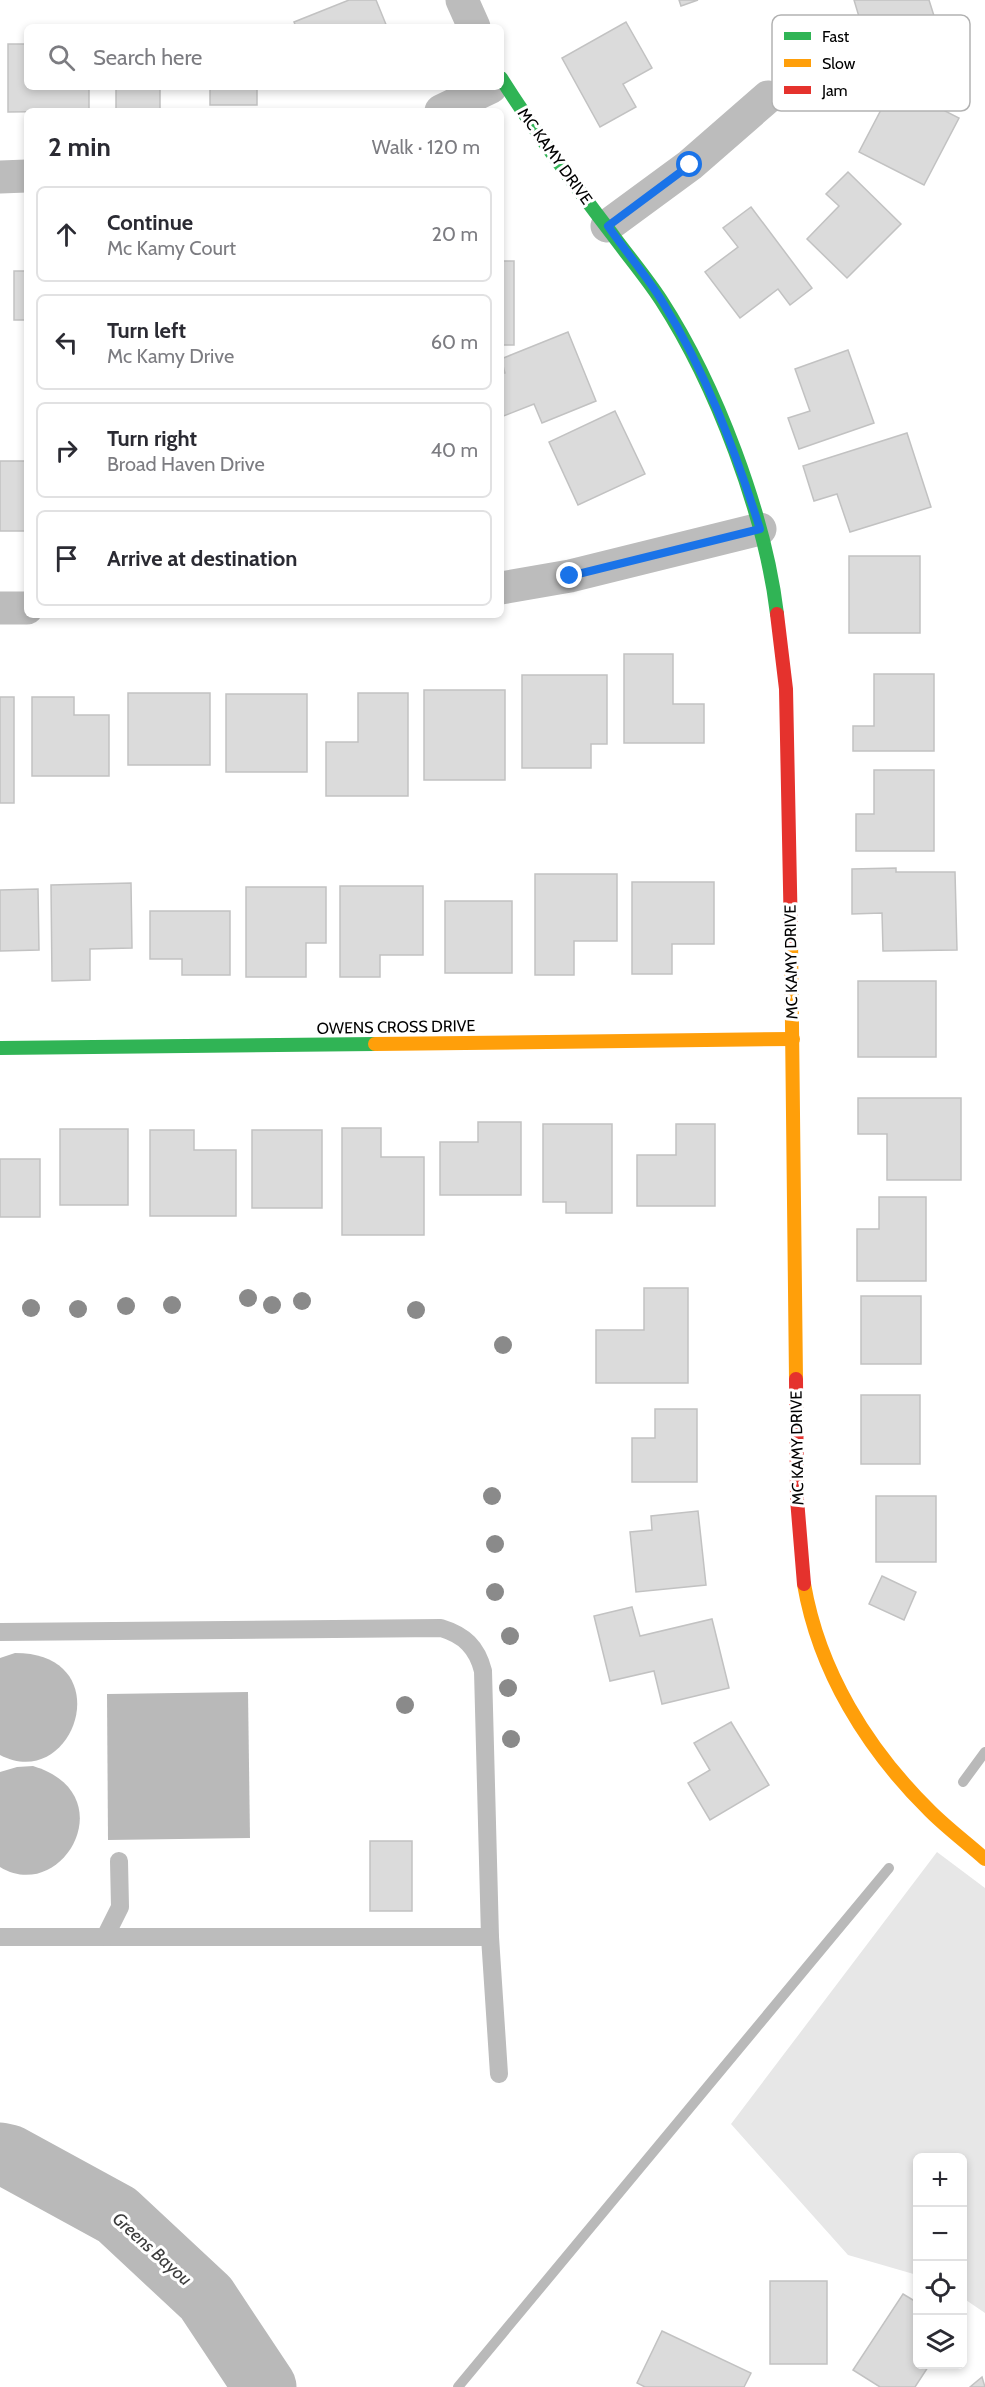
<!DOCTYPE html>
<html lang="en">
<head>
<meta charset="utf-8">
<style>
  body { margin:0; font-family:Cabin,sans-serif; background:#f2f2f3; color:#2b2b33 }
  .controls { position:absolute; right:18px; bottom:18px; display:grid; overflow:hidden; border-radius:9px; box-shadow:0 3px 9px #0003 }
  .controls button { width:54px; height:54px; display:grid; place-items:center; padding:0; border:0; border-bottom:2px solid #e1e1e2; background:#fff; color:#2b2b33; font:30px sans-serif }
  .stop { position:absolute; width:18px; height:18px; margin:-14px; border:4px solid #1a73e8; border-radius:50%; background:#fff }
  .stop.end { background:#1a73e8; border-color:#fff; box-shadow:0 2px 6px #0008 }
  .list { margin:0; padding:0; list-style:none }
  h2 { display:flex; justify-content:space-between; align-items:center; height:78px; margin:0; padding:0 24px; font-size:26px }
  h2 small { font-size:20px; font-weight:400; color:#7c7c81 }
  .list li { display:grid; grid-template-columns:39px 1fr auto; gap:18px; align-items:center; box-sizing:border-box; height:96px; margin:0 12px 12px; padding:0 12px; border:2px solid #e1e1e2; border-radius:9px }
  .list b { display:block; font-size:22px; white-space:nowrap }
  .list p { margin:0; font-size:20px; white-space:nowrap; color:#7c7c81 }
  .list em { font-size:20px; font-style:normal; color:#7c7c81 }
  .icon { flex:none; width:33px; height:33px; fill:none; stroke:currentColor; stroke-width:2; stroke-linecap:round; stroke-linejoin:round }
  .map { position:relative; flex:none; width:985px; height:2387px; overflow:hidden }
  .search { position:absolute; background:#fff; box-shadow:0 3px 9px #0003; left:24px; top:24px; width:480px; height:66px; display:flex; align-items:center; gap:15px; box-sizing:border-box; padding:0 21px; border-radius:9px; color:#7c7c81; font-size:22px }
  .panel { position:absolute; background:#fff; box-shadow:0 3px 9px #0003; left:24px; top:108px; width:480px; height:510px; border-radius:9px }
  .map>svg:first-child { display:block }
  .green { fill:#e7e7e7 }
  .water { fill:#b9b9b9 }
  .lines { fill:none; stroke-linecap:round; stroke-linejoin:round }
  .stream { stroke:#b9b9b9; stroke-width:10 }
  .river { stroke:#b9b9b9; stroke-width:63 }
  .building { fill:#dbdbdb; stroke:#c2c2c2; stroke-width:1.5 }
  .lane { stroke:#bcbcbc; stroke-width:18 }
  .street { stroke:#bcbcbc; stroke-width:33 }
  .fast { stroke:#30b455; stroke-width:14 }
  .slow { stroke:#ff9f0a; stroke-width:14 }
  .jam { stroke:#e5322d; stroke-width:14 }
  .tree { fill:#8a8a8a }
  .route { stroke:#1a73e8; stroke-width:8 }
  .labels { text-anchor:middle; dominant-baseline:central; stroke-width:6; stroke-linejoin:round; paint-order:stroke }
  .street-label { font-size:16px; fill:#000; stroke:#fff }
  .water-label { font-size:18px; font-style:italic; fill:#3c3c3c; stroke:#fff }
  .key { fill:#fff; stroke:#b2b2b2; stroke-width:1.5 }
  .key-label { font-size:16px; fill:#000 }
</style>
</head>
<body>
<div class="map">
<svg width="985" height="2387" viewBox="0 0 985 2387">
  <rect width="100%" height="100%" fill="#fff"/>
  <path class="green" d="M937,1852L985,1888V2313L963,2298L962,2158H918L917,2275L848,2255L731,2124Z"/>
  <g class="water">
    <path d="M15,1653C121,1653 75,1794 0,1755V1658Z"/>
    <path d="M248,1692L250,1838L108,1840L107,1694Z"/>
    <path d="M33,1766C126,1794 62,1905 0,1867V1772L17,1767Z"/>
  </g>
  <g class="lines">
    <g class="stream">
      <path d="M963,1782L985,1752"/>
      <path d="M458,2387L889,1868"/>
    </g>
    <path class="river" d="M0,2154L9,2156L117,2215L206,2298L265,2387"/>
  </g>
  <g class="building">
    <path d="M349,0H376L387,27H296L294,22Z"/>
    <path d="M679,0H698L681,6Z"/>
    <path d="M854,0H929L935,19L866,40Z"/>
    <path d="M626,22L652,68L623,84L636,107L600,127L562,58Z"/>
    <path d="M8,44H27V87H89V111L8,112Z"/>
    <path d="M894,85L959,118L924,185L859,152Z"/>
    <rect x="116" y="87" width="44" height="24"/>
    <rect x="210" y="87" width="47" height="18"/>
    <path d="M848,172L901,224L847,278L807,239L839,206L826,194Z"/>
    <path d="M751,207L812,288L790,305L778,289L740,318L705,272L738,247L723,228Z"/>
    <rect x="501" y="261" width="13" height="84"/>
    <rect x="14" y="271" width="13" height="49"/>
    <path d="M568,332L596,401L542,423L534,404L501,417V374L505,373L501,359Z"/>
    <path d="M848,350L874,423L799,449L788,418L810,411L795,369Z"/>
    <path d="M615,411L645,474L578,505L549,442Z"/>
    <path d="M907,433L931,507L850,532L837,494L814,501L803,466Z"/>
    <rect x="0" y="461" width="27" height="70"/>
    <rect x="849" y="556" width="71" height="77"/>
    <path d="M624,654H673V704H704V743H624Z"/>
    <path d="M874,674H934V751H853V726H874Z"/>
    <path d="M522,675H607V744H591V768H522Z"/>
    <rect x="424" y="690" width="81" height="90"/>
    <rect x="128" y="693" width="82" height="72"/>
    <path d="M358,693H408V796H326V742H358Z"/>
    <rect x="226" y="694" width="81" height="78"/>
    <rect x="0" y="697" width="14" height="106"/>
    <path d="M32,697H74V715H109V776H32Z"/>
    <path d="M874,770H934V851H856V814H874Z"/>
    <path d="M896,868V872H955L957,950L883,951L882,913L852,914V869Z"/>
    <path d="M535,874H617V941H574V975H535Z"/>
    <path d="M632,882H714V944H672V974H632Z"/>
    <path d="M131,883L132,948L90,949V980L52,981L51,885Z"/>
    <path d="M340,886H423V955H380V977H340Z"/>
    <path d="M246,887H326V943H306V977H246Z"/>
    <path d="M38,889L39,950L0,951V890Z"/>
    <rect x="445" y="901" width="67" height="72"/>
    <path d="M150,911H230V975H182V959H150Z"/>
    <rect x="858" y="981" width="78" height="76"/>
    <path d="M858,1098H961V1180H887V1134H858Z"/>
    <path d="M478,1122H521V1195H440V1142H478Z"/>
    <path d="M543,1124H612V1213H566V1202H543Z"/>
    <path d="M676,1124H715V1206H637V1155H676Z"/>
    <path d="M342,1128H381V1157H424V1235H342Z"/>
    <rect x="60" y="1129" width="68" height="76"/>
    <path d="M150,1130H194V1150H236V1216H150Z"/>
    <rect x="252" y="1130" width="70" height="78"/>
    <rect x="0" y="1159" width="40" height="58"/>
    <path d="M879,1197H926V1281H857V1229H879Z"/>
    <path d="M644,1288H688V1383H596V1330H644Z"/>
    <rect x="861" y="1296" width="60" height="68"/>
    <rect x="861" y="1395" width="59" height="69"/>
    <path d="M655,1409H697V1482H632V1438H655Z"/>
    <rect x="876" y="1496" width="60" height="66"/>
    <path d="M698,1511L706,1585L636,1592L630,1532L652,1530L651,1516Z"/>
    <path d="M882,1576L916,1592L904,1620L869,1604Z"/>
    <path d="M632,1607L640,1636L712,1619L729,1688L662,1704L654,1671L610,1681L594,1616Z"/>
    <path d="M731,1722L769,1785L710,1820L688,1783L710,1770L694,1743Z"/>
    <rect x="370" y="1841" width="42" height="70"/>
    <rect x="770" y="2281" width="57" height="83"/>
    <path d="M903,2294L918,2303V2364H930L915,2387H880L853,2370Z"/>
    <path d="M662,2331L751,2373L744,2387H645L637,2383Z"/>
    <path d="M982,2377L985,2387H970Z"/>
  </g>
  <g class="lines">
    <g class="lane">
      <path d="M0,1632L441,1628C464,1635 477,1647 483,1671L490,1937L499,2074"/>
      <path d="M0,1937H490"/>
      <path d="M105,1937L120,1907L119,1861"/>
    </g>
    <g class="street">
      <path d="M462,0L474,27"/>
      <path d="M441,111L491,87"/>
      <path d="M0,177L27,176"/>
      <path d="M607,226L690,165L768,97"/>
      <path d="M501,588L570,576L760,529"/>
      <path d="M0,608H27"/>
    </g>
    <g class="fast">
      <path d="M501,78C535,132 573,183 612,234C628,256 646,277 661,300C716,385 765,514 777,614"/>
      <path d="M0,1048L375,1044"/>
    </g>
    <g class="slow">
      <path d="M791,937L796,1379"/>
      <path d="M375,1044L793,1039"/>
      <path d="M804,1584C819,1671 867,1749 930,1811C947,1828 967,1843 985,1859"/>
    </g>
    <g class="jam">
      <path d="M777,614L786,689L791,937"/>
      <path d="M796,1379L797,1499L804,1584"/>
    </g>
  </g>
  <g class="tree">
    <circle cx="248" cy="1298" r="9"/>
    <circle cx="302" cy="1301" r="9"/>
    <circle cx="172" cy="1305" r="9"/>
    <circle cx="272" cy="1305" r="9"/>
    <circle cx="126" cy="1306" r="9"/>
    <circle cx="31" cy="1308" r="9"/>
    <circle cx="78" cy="1309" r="9"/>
    <circle cx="416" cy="1310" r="9"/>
    <circle cx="503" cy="1345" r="9"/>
    <circle cx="492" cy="1496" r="9"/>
    <circle cx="495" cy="1544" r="9"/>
    <circle cx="495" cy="1592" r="9"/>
    <circle cx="510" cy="1636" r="9"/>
    <circle cx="508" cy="1688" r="9"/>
    <circle cx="405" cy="1705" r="9"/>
    <circle cx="511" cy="1739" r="9"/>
  </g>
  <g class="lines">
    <path class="route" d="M570,576L760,529C735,450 706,372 662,301C646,275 625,251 608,226L690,165"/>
  </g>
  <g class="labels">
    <g class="street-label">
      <text transform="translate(555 156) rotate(54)">MC KAMY DRIVE</text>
      <text transform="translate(791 962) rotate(-91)">MC KAMY DRIVE</text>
      <text transform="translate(396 1027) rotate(-1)">OWENS CROSS DRIVE</text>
      <text transform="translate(797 1448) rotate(-91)">MC KAMY DRIVE</text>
    </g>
    <g class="water-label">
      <text transform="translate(152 2249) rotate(42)">Greens Bayou</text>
    </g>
  </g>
  <rect x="772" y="15" width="198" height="96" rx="9" class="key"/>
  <rect x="784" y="32" width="27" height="8" fill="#30b455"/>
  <rect x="784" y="59" width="27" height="8" fill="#ff9f0a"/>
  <rect x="784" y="86" width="27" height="8" fill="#e5322d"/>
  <g class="key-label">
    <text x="822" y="42">Fast</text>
    <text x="822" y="69">Slow</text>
    <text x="822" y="96">Jam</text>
  </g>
</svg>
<div class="controls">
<button>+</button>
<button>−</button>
<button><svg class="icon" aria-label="locate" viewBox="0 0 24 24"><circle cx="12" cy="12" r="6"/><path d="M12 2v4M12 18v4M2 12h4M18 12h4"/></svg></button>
<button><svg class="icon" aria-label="layers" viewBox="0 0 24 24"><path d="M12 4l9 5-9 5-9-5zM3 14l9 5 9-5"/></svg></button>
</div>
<div class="stop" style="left:690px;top:165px"></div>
<div class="stop end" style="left:570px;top:576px"></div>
<div class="search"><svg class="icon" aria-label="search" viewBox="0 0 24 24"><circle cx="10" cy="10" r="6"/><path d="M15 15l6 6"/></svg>Search here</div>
<section class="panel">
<h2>2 min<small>Walk · 120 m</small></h2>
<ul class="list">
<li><svg class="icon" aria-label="ahead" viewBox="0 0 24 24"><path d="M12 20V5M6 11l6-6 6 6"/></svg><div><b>Continue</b><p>Mc Kamy Court</p></div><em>20 m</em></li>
<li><svg class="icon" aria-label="left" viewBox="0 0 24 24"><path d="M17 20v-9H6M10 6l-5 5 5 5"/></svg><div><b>Turn left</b><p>Mc Kamy Drive</p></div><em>60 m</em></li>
<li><svg class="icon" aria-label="right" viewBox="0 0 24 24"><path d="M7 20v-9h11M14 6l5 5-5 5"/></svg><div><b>Turn right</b><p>Broad Haven Drive</p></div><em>40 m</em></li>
<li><svg class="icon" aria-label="arrive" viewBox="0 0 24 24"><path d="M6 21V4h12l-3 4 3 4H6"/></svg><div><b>Arrive at destination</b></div></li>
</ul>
</section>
</div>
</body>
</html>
